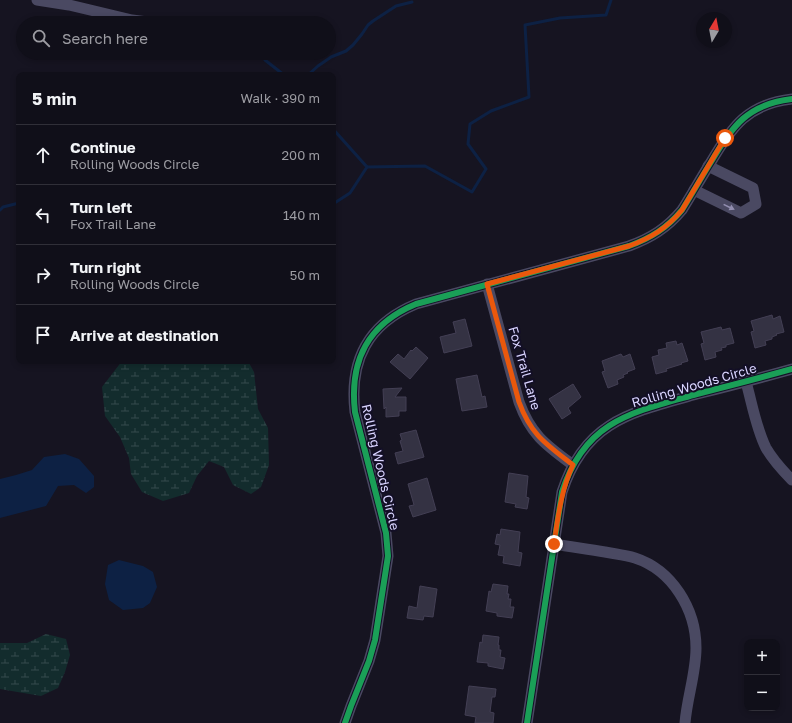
<!DOCTYPE html>
<html lang="en">
<head>
<meta charset="utf-8">
<style>
  body { margin:0; font-family:"Golos Text",sans-serif; background:#1e1d26; color:#f1f3f6 }
  .controls { position:absolute; right:12px; bottom:12px; display:grid; overflow:hidden; border-radius:8px; box-shadow:0 2px 6px #0003 }
  .controls button { width:36px; height:36px; display:grid; place-items:center; padding:0; border:0; border-bottom:1px solid #302f38; background:#100f19; color:#f1f3f6; font:20px sans-serif }
  .compass { position:absolute; left:696px; top:12px; width:36px; height:36px; border-radius:50%; background:#100f19; box-shadow:0 2px 6px #0003; rotate:10deg }
  .stop { position:absolute; width:12px; height:12px; margin:-9px; border:3px solid #ea580c; border-radius:50%; background:#fff }
  .stop.end { background:#ea580c; border-color:#fff; box-shadow:0 1px 4px #0008 }
  .list { margin:0; padding:0; list-style:none }
  h2 { display:flex; justify-content:space-between; align-items:center; height:52px; margin:0; padding:0 16px; font-size:17px }
  h2 small { font-size:13px; font-weight:400; color:#9c9ca2 }
  .list li { display:grid; grid-template-columns:26px 1fr auto; gap:12px; align-items:center; box-sizing:border-box; height:60px; padding:0 16px; border-top:1px solid #302f38 }
  .list b { display:block; font-size:15px; white-space:nowrap }
  .list p { margin:0; font-size:13px; white-space:nowrap; color:#9c9ca2 }
  .list em { font-size:13px; font-style:normal; color:#9c9ca2 }
  .icon { flex:none; width:22px; height:22px; fill:none; stroke:currentColor; stroke-width:2; stroke-linecap:round; stroke-linejoin:round }
  .map { position:relative; flex:none; width:792px; height:723px; overflow:hidden }
  .search { position:absolute; background:#100f19; box-shadow:0 2px 6px #0003; left:16px; top:16px; width:320px; height:44px; display:flex; align-items:center; gap:10px; box-sizing:border-box; padding:0 14px; border-radius:22px; color:#9c9ca2; font-size:15px }
  .panel { position:absolute; background:#100f19; box-shadow:0 2px 6px #0003; left:16px; top:72px; width:320px; height:292px; border-radius:8px }
  .map>svg:first-child { display:block }
  .wetland { fill:url(#wetland-marsh) }
  .water { fill:#0d2144 }
  .lines { fill:none; stroke-linecap:round; stroke-linejoin:round }
  .stream { stroke:#0d2144; stroke-width:3 }
  .building { fill:#343243; stroke:#433f54 }
  .minor { stroke:#4a4962; stroke-width:11 }
  .cycleway-casing { stroke:#130f26; stroke-width:8 }
  .cycleway { stroke:#1a9f57; stroke-width:6 }
  .oneway { fill:#928eb0 }
  .route { stroke:#ea580c; stroke-width:5 }
  .labels { text-anchor:middle; dominant-baseline:central; stroke-width:4; stroke-linejoin:round; paint-order:stroke }
  .street-label { font-size:13px; fill:#d9d4ff; stroke:#130f26 }
</style>
</head>
<body>
<div class="map">
<svg width="792" height="723" viewBox="0 0 792 723">
  <defs>
    <pattern id="wetland-marsh" width="20" height="14" patternUnits="userSpaceOnUse"><rect width="20" height="14" fill="#132c2d"/><path d="M1 5h8M5 5V1M11 12h8M15 12V8" fill="none" stroke="#354a4c"/></pattern>
  </defs>
  <rect width="100%" height="100%" fill="#161421"/>
  <g class="wetland">
    <path d="M122,361H248L254,372L258,409L268,428L269,465L261,487L251,494L233,485L224,467L209,461L197,476L189,493L163,501L142,492L131,474L129,458L120,437L105,416L102,387Z"/>
    <path d="M46,634L66,639L70,655L65,672L58,688L41,696L0,689V643H27Z"/>
  </g>
  <g class="water">
    <path d="M65,454L79,459L94,476V487L86,493L74,485L58,486L46,506L0,518V479L16,475L32,470L44,457Z"/>
    <path d="M119,560L143,566L153,572L157,587L150,603L143,608L123,610L109,600L105,584L108,565Z"/>
  </g>
  <g class="lines">
    <g class="stream">
      <path d="M259,19L262,23"/>
      <path d="M261,53L265,60L284,75"/>
      <path d="M308,75L318,66L331,57L346,51L353,45L362,34L368,25L373,21L396,6L412,2"/>
      <path d="M333,129L367,167"/>
      <path d="M367,167L425,166L472,192L486,169L468,144L470,124L491,111L529,97L525,25L560,18L606,15L611,0"/>
      <path d="M333,204L350,193L367,167"/>
      <path d="M0,210L3,207L19,203"/>
    </g>
  </g>
  <g class="building">
    <path d="M772,315L773,319L780,316L784,332L776,334L777,335L772,337V339L765,341L766,345L755,348L751,332L754,331L751,321Z"/>
    <path d="M465,319L472,346L444,353L440,337L456,333L453,322Z"/>
    <path d="M721,327L722,330L730,328L734,343L726,345V347L721,348L722,350L715,352L716,357L705,360L701,344L704,343L701,332Z"/>
    <path d="M676,341L677,345L682,343L688,361L681,363L682,364L666,369L667,371L656,374L652,357L659,355L658,350L667,348L666,343Z"/>
    <path d="M416,347L428,358L410,379L390,362L398,354L404,359L411,350L412,351Z"/>
    <path d="M621,354L623,357L630,354L635,369L627,372L628,373L623,375L624,377L617,380L618,384L608,388L602,372L605,371L602,361Z"/>
    <path d="M477,375L482,397L485,396L487,407L462,411L456,379Z"/>
    <path d="M573,384L581,397L568,408L571,413L562,419L549,399Z"/>
    <path d="M402,388L395,397H406V411H399V416L386,417V407L384,409L383,389Z"/>
    <path d="M416,430L424,457L398,464L395,453L403,451L400,441L402,440L400,434Z"/>
    <path d="M509,473L528,476L526,497L529,498L527,509L515,507L516,504L505,502Z"/>
    <path d="M427,478L436,510L413,517L409,506L414,505L408,484Z"/>
    <path d="M501,529L520,532L518,552L522,553L520,566L503,563L504,556L498,555L500,545L495,544L497,534L500,535Z"/>
    <path d="M493,584L508,586L507,594H509L508,599H511L510,607H514L512,618L497,616V613L486,611L489,591L491,592Z"/>
    <path d="M420,586L437,589L433,617L424,616L423,620L407,618L409,606L417,608Z"/>
    <path d="M483,635L499,637L498,645H499V650H501L500,657L505,658L503,669L488,666V663L477,662L480,642L482,643Z"/>
    <path d="M469,686L496,689L495,697H492L490,712L494,713L493,723H475L476,717L465,715Z"/>
  </g>
  <g class="lines">
    <g class="minor">
      <path d="M37,0L69,5L132,20L155,23"/>
      <path d="M694,190L741,213L756,204L753,188L708,166"/>
      <path d="M487,284L519,402C531,435 546,445 573,465"/>
      <path d="M746,382C752,403 756,428 766,448C773,460 782,470 792,480"/>
      <path d="M554,544C571,547 588,549 605,552C615,554 625,555 635,558C672,570 696,609 696,648C696,673 687,698 685,723"/>
      <path d="M345,723L351,706L369,661L375,640L388,556L386,533L355,412C349,360 368,324 416,304L629,246C651,238 667,228 682,210C692,194 701,178 711,162C732,126 748,104 792,99"/>
      <path d="M527,723L562,492C585,420 633,412 697,394C729,386 760,378 792,369"/>
    </g>
    <defs>
      <g id="cycleway">
        <path d="M345,723L351,706L369,661L375,640L388,556L386,533L355,412C349,360 368,324 416,304L629,246C651,238 667,228 682,210C692,194 701,178 711,162C732,126 748,104 792,99"/>
        <path d="M527,723L562,492C585,420 633,412 697,394C729,386 760,378 792,369"/>
      </g>
    </defs>
    <use href="#cycleway" class="cycleway-casing"/>
    <use href="#cycleway" class="cycleway"/>
  </g>
  <defs><path id="oneway-solid" d="M-6-.8H1V-3.2L6.5 0L1 3.2V.8H-6Z"/></defs>
  <use class="oneway" href="#oneway-solid" transform="translate(729 207) rotate(26)"/>
  <g class="lines">
    <path class="route" d="M554,544C558,517 561,490 573,465C546,444 531,435 519,402L487,284L629,246C651,238 667,228 682,210L725,138"/>
  </g>
  <g class="labels">
    <g class="street-label">
      <text transform="translate(525 368) rotate(74)">Fox Trail Lane</text>
      <text transform="translate(694 385) rotate(-16)">Rolling Woods Circle</text>
      <text transform="translate(381 467) rotate(77)">Rolling Woods Circle</text>
    </g>
  </g>
</svg>
<div class="controls">
<button>+</button>
<button>−</button>
</div>
<svg class="compass" viewBox="-18 -18 36 36"><path d="M0-13l5 13h-10z" fill="#e53935"/><path d="M0 13l5-13h-10z" fill="#9c9ca2"/></svg>
<div class="stop" style="left:725px;top:138px"></div>
<div class="stop end" style="left:554px;top:544px"></div>
<div class="search"><svg class="icon" aria-label="search" viewBox="0 0 24 24"><circle cx="10" cy="10" r="6"/><path d="M15 15l6 6"/></svg>Search here</div>
<section class="panel">
<h2>5 min<small>Walk · 390 m</small></h2>
<ul class="list">
<li><svg class="icon" aria-label="ahead" viewBox="0 0 24 24"><path d="M12 20V5M6 11l6-6 6 6"/></svg><div><b>Continue</b><p>Rolling Woods Circle</p></div><em>200 m</em></li>
<li><svg class="icon" aria-label="left" viewBox="0 0 24 24"><path d="M17 20v-9H6M10 6l-5 5 5 5"/></svg><div><b>Turn left</b><p>Fox Trail Lane</p></div><em>140 m</em></li>
<li><svg class="icon" aria-label="right" viewBox="0 0 24 24"><path d="M7 20v-9h11M14 6l5 5-5 5"/></svg><div><b>Turn right</b><p>Rolling Woods Circle</p></div><em>50 m</em></li>
<li><svg class="icon" aria-label="arrive" viewBox="0 0 24 24"><path d="M6 21V4h12l-3 4 3 4H6"/></svg><div><b>Arrive at destination</b></div></li>
</ul>
</section>
</div>
</body>
</html>
